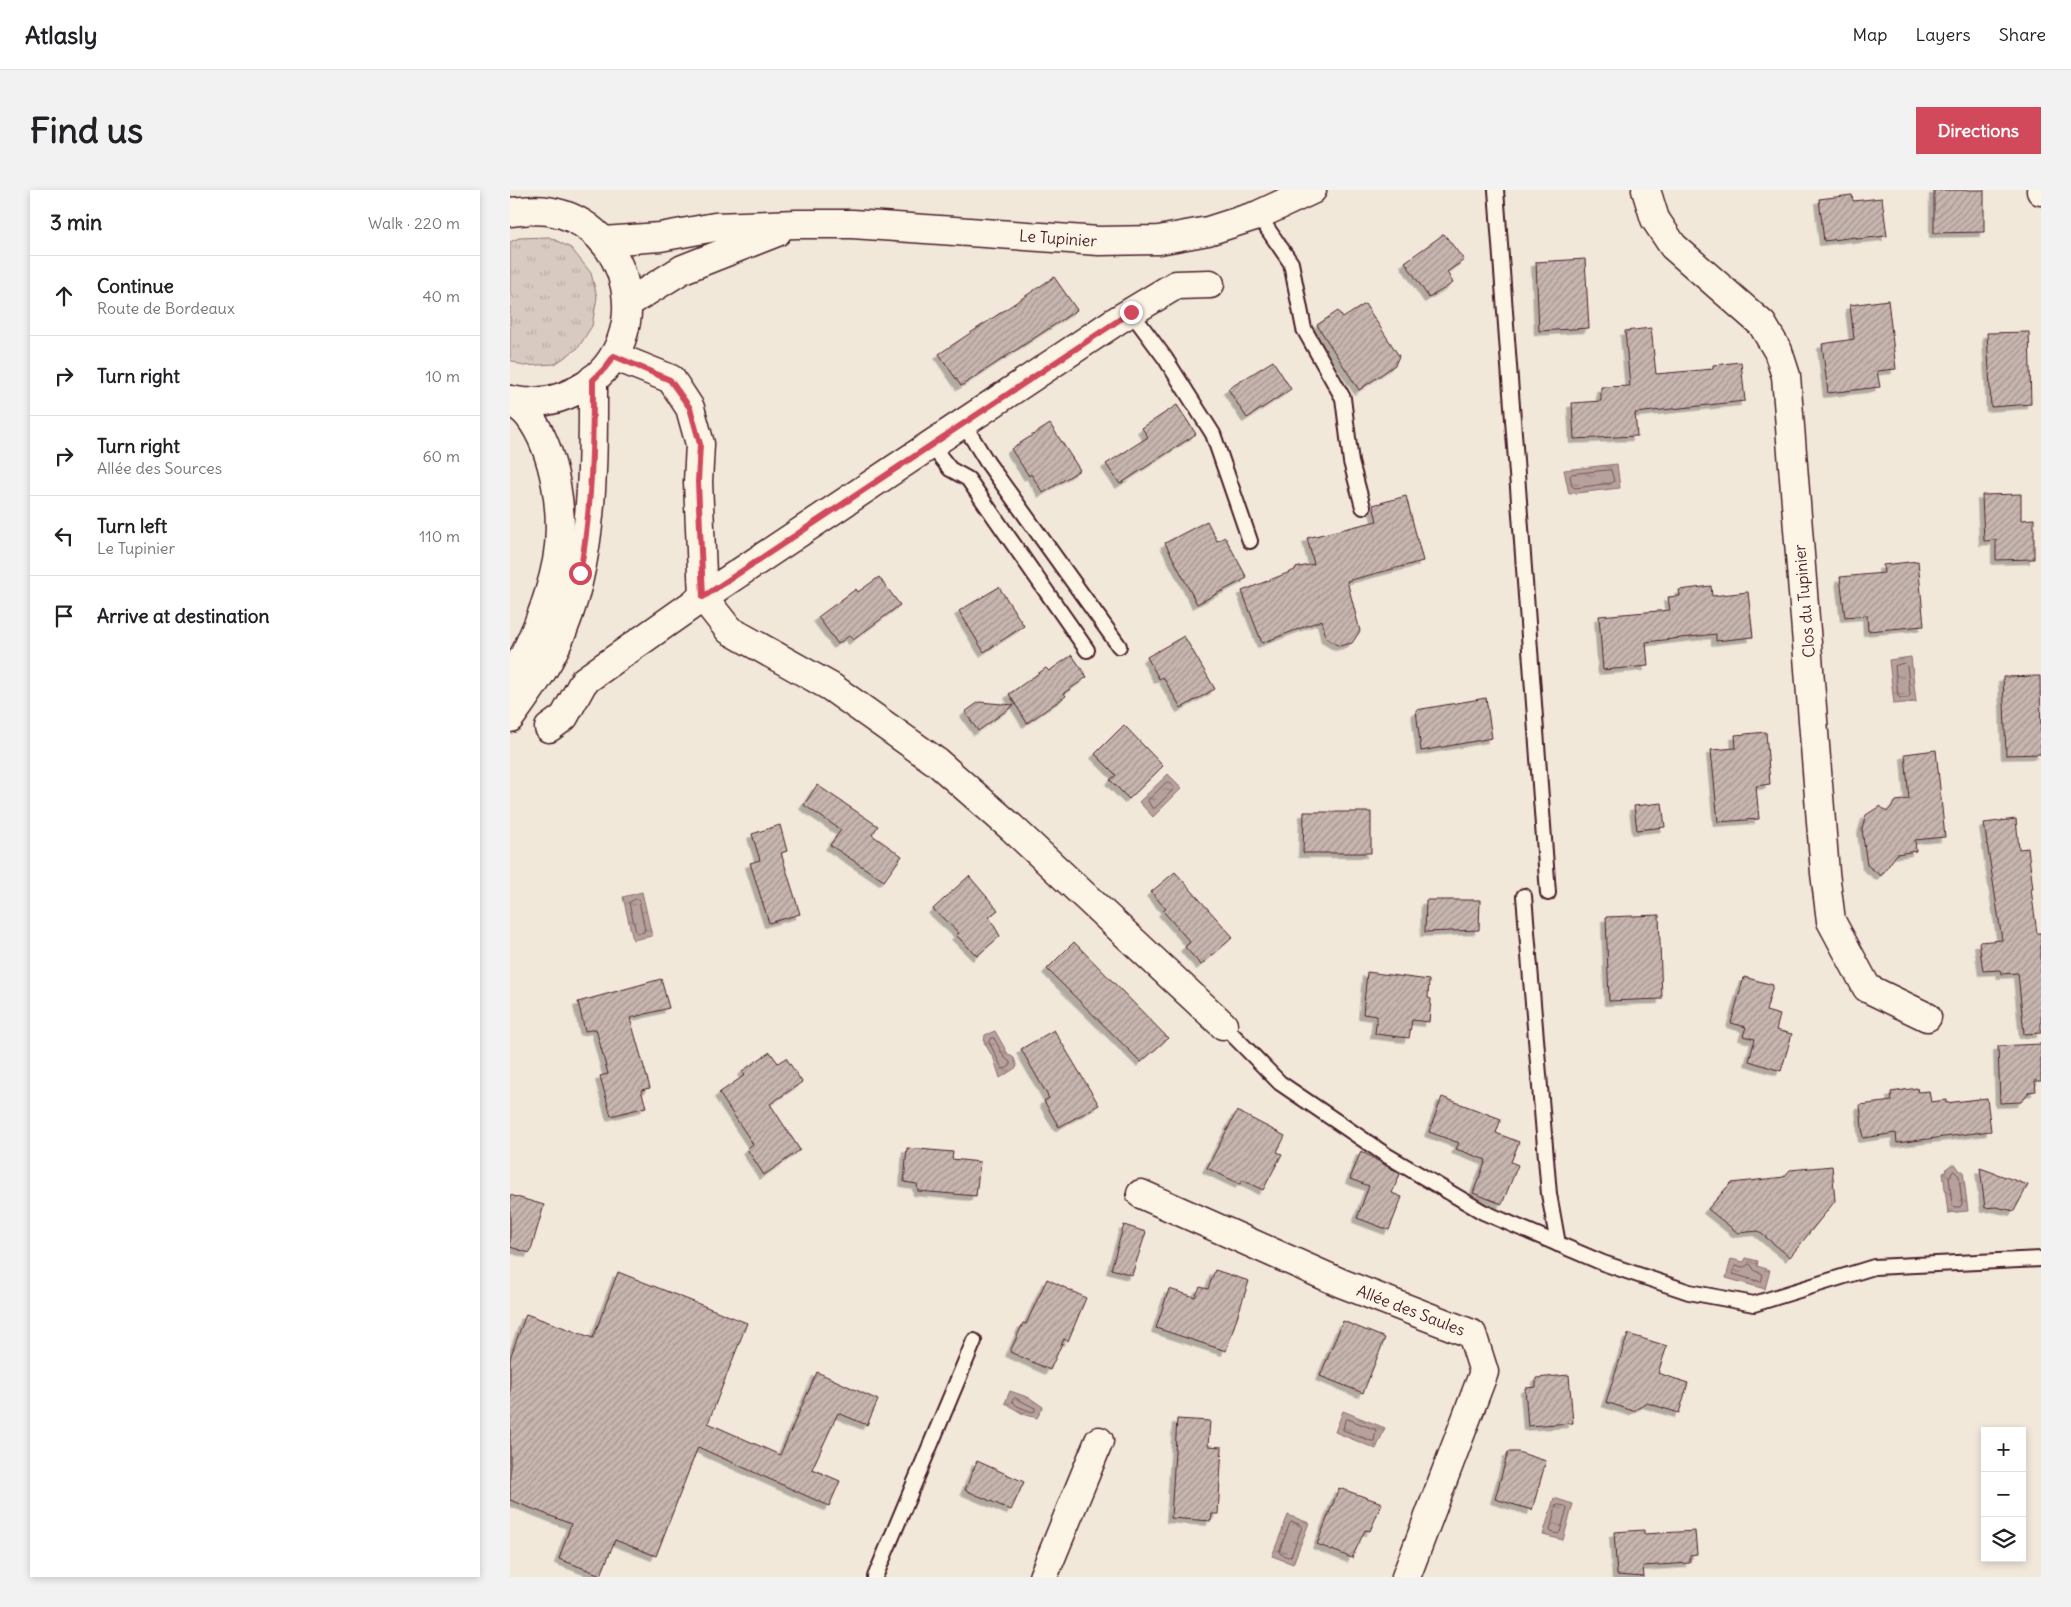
<!DOCTYPE html>
<html lang="en">
<head>
<meta charset="utf-8">
<style>
  body { margin:0; font-family:Delius,sans-serif; background:#f2f2f2; color:#202124 }
  .controls { position:absolute; right:15px; bottom:15px; display:grid; overflow:hidden; border-radius:0px; box-shadow:0 2px 8px #0003 }
  .controls button { width:45px; height:45px; display:grid; place-items:center; padding:0; border:0; border-bottom:1px solid #e0e0e0; background:#fff; color:#202124; font:25px sans-serif }
  .stop { position:absolute; width:15px; height:15px; margin:-11px; border:4px solid #d1495b; border-radius:50%; background:#fff }
  .stop.end { background:#d1495b; border-color:#fff; box-shadow:0 1px 5px #0008 }
  .list { margin:0; padding:0; list-style:none }
  h2 { display:flex; justify-content:space-between; align-items:center; height:65px; margin:0; padding:0 20px; font-size:21px }
  h2 small { font-size:16px; font-weight:400; color:#757577 }
  .list li { display:grid; grid-template-columns:32px 1fr auto; gap:15px; align-items:center; box-sizing:border-box; height:80px; padding:0 20px; border-top:1px solid #e0e0e0 }
  .list b { display:block; font-size:19px; white-space:nowrap }
  .list p { margin:0; font-size:16px; white-space:nowrap; color:#757577 }
  .list em { font-size:16px; font-style:normal; color:#757577 }
  .icon { flex:none; width:28px; height:28px; fill:none; stroke:currentColor; stroke-width:2; stroke-linecap:round; stroke-linejoin:round }
  .map { position:relative; flex:none; width:1531px; height:1387px; overflow:hidden; border-radius:0px }
  header { display:flex; align-items:center; gap:30px; box-sizing:border-box; height:70px; padding:0 25px; background:#fff; border-bottom:1px solid #e0e0e0 }
  header strong { font-size:24px }
  nav { display:flex; gap:28px; margin-inline-start:auto; font-size:18px }
  .intro { display:flex; align-items:center; justify-content:space-between; box-sizing:border-box; height:120px; padding:0 30px }
  h1 { margin:0; font-size:35px }
  .button { padding:12px 22px; border-radius:0px; background:#d1495b; color:#fff; font-size:18px; font-weight:700 }
  main { display:flex; gap:30px; padding:0 30px }
  aside { flex:1; background:#fff; border-radius:0px; box-shadow:0 2px 8px #0003 }
  .map>svg:first-child { display:block }
  .grass { fill:url(#grass-tufts); stroke:#917476 }
  .water { fill:url(#water-ripples); stroke:#8b6d6f }
  .lines { fill:none; stroke-linecap:round; stroke-linejoin:round }
  .shore { stroke:#755358; stroke-width:1 }
  .building { fill:url(#building-hatch); stroke:#4a1f2b; filter:url(#shadow) }
  .service-casing { stroke:#4a1f2b; stroke-width:18 }
  .minor-casing { stroke:#4a1f2b; stroke-width:31 }
  .secondary-casing { stroke:#4a1f2b; stroke-width:31 }
  .service { stroke:#fcf5e5; stroke-width:14 }
  .minor { stroke:#fcf5e5; stroke-width:28 }
  .secondary { stroke:#fcf5e5; stroke-width:28 }
  .route { stroke:#d1495b; stroke-width:6 }
  .labels { text-anchor:middle; dominant-baseline:central; stroke-width:4; stroke-linejoin:round; paint-order:stroke }
  .street-label { font-size:16px; fill:#4a1f2b; stroke:#fcf5e5 }
</style>
</head>
<body>
<header>
<strong>Atlasly</strong>
<nav><a>Map</a><a>Layers</a><a>Share</a></nav>
</header>
<div class="intro"><h1>Find us</h1><a class="button">Directions</a></div>
<main>
<aside>
<h2>3 min<small>Walk · 220 m</small></h2>
<ul class="list">
<li><svg class="icon" aria-label="ahead" viewBox="0 0 24 24"><path d="M12 20V5M6 11l6-6 6 6"/></svg><div><b>Continue</b><p>Route de Bordeaux</p></div><em>40 m</em></li>
<li><svg class="icon" aria-label="right" viewBox="0 0 24 24"><path d="M7 20v-9h11M14 6l5 5-5 5"/></svg><div><b>Turn right</b></div><em>10 m</em></li>
<li><svg class="icon" aria-label="right" viewBox="0 0 24 24"><path d="M7 20v-9h11M14 6l5 5-5 5"/></svg><div><b>Turn right</b><p>Allée des Sources</p></div><em>60 m</em></li>
<li><svg class="icon" aria-label="left" viewBox="0 0 24 24"><path d="M17 20v-9H6M10 6l-5 5 5 5"/></svg><div><b>Turn left</b><p>Le Tupinier</p></div><em>110 m</em></li>
<li><svg class="icon" aria-label="arrive" viewBox="0 0 24 24"><path d="M6 21V4h12l-3 4 3 4H6"/></svg><div><b>Arrive at destination</b></div></li>
</ul>
</aside>
<div class="map">
<svg width="1531" height="1387" viewBox="0 0 1531 1387">
  <defs>
    <pattern id="grass-tufts" width="24" height="20" patternUnits="userSpaceOnUse" patternTransform="scale(1.25)"><rect width="24" height="20" fill="#d8cac0"/><path d="M3 7l-1-3M5 7V3M7 7l1-3M15 17l-1-3M17 17v-4M19 17l1-3" fill="none" stroke="#bbada5"/></pattern>
    <pattern id="water-ripples" width="26" height="14" patternUnits="userSpaceOnUse" patternTransform="scale(1.25)"><rect width="26" height="14" fill="#b6a19c"/><path d="M2 4q2-2 4 0t4 0M15 11q2-2 4 0t4 0" fill="none" stroke="#96837f"/></pattern>
    <pattern id="building-hatch" width="6" height="6" patternUnits="userSpaceOnUse" patternTransform="scale(1.25)"><rect width="6" height="6" fill="#c7b6af"/><path d="M-1 1l2-2M0 6l6-6M5 7l2-2" fill="none" stroke="#a4938f"/></pattern>
    <filter id="shadow"><feDropShadow dx="-4.5" dy="4.5" stdDeviation="0" flood-color="#0004"/></filter>
  </defs>
  <rect width="100%" height="100%" fill="#f1e8da"/>
  <filter id="ink" filterUnits="userSpaceOnUse"><feTurbulence type="fractalNoise" baseFrequency=".02" numOctaves="2"/><feDisplacementMap in="SourceGraphic" scale="10" xChannelSelector="R" yChannelSelector="G"/><feConvolveMatrix kernelMatrix="1 2 1 2 8 2 1 2 1" color-interpolation-filters="sRGB"/></filter>
  <g filter="url(#ink)">
    <path class="grass" d="M39,47L61,58L81,83L87,107L82,136L68,158L45,174L13,176L0,170V52L9,48Z"/>
    <g class="water">
      <path d="M1107,274L1110,298L1059,304L1054,280Z"/>
      <path d="M1401,467L1406,512L1384,514L1379,470Z"/>
      <path d="M658,584L672,598L643,627L629,612Z"/>
      <path d="M132,702L142,746L123,750L113,707Z"/>
      <path d="M485,841L498,864L504,868L507,877L490,888L484,869L474,852L475,845Z"/>
      <path d="M1441,975H1446L1450,981H1453L1458,1021L1438,1023L1433,983L1436,982L1437,978Z"/>
      <path d="M1236,1068L1248,1071L1247,1076L1260,1080L1255,1099L1216,1088L1221,1069L1234,1072Z"/>
      <path d="M500,1201L520,1208L533,1217L527,1228L513,1224L495,1213Z"/>
      <path d="M833,1221L875,1238L866,1259L825,1242Z"/>
      <path d="M1044,1308L1063,1314L1053,1350L1033,1345Z"/>
      <path d="M778,1325L799,1333L783,1374L762,1366Z"/>
    </g>
    <g class="lines">
      <g class="shore">
        <path d="M1101,280L1104,291L1102,293L1065,298L1062,296L1060,286L1062,284Z"/>
        <path d="M1395,473L1397,475L1400,505L1398,508H1390L1388,506L1385,476Z"/>
        <path d="M657,592L663,596L664,599L645,618H642L638,611Z"/>
        <path d="M126,709L129,711L135,740L134,742L128,743L126,742L119,713Z"/>
        <path d="M481,848H484L494,867L500,872V876L495,879L492,878L479,852Z"/>
        <path d="M1444,981L1449,986L1452,1014L1450,1017H1445L1442,1015L1439,987Z"/>
        <path d="M1240,1074L1245,1081L1253,1084L1251,1092L1223,1084L1225,1076L1234,1077Z"/>
        <path d="M505,1208L525,1218V1221L522,1222L507,1216L502,1211Z"/>
        <path d="M838,1229L866,1240L864,1251H861L833,1240L835,1230Z"/>
        <path d="M1049,1315L1055,1316L1057,1319L1050,1342L1048,1344L1041,1342L1040,1340L1046,1316Z"/>
        <path d="M783,1332L791,1335L792,1337L781,1366L778,1367L771,1364L769,1362L780,1333Z"/>
      </g>
    </g>
    <g class="building">
      <path d="M1424,0H1474V42L1424,43Z"/>
      <path d="M1342,5L1343,11L1372,8L1377,46L1347,49L1346,47L1314,51L1309,9Z"/>
      <path d="M934,44L954,70L937,82L943,93L919,108L895,72Z"/>
      <path d="M1075,69L1079,138L1029,141L1026,72Z"/>
      <path d="M544,87L567,120L451,196L429,164Z"/>
      <path d="M1378,110L1386,179L1367,181L1370,197L1318,203L1312,154L1344,149L1340,115Z"/>
      <path d="M855,114L889,166L885,175L849,200L807,135L828,121L833,128Z"/>
      <path d="M1141,138L1146,184L1203,179V175L1231,172L1235,211L1125,223L1127,246L1064,249L1062,213L1091,211V197L1120,196L1115,141Z"/>
      <path d="M1519,142L1521,214L1481,217L1477,143Z"/>
      <path d="M763,171L781,199L737,228L718,199Z"/>
      <path d="M667,215L686,244L610,294L596,274L638,247L632,238Z"/>
      <path d="M540,234L570,280L533,303L521,284L519,286L501,259Z"/>
      <path d="M1511,304V330L1524,329V369L1486,370V350L1474,351L1472,305Z"/>
      <path d="M896,306L913,371L837,391L850,441L842,453L829,456L816,448L812,430L752,453L732,401L785,380V378L804,374L797,348L867,331L863,315Z"/>
      <path d="M697,331L707,351L715,347L737,388L687,414L655,353Z"/>
      <path d="M1408,371L1414,436L1358,441L1357,425L1335,427L1330,387L1374,383L1373,375Z"/>
      <path d="M369,387L390,415L343,450L340,445L328,454L308,427L346,399L348,402Z"/>
      <path d="M1201,396L1202,406L1238,402L1243,447L1206,451V444L1136,452L1138,476L1093,480L1089,426L1160,420L1158,407L1170,406L1169,400Z"/>
      <path d="M489,397L514,436L474,462L449,421Z"/>
      <path d="M674,446L705,499L671,518L653,487L649,489L637,467Z"/>
      <path d="M562,465L577,487L554,503L556,506L517,533L499,504L536,478L539,481Z"/>
      <path d="M1530,486L1531,564L1496,565L1493,487Z"/>
      <path d="M976,508L982,548L911,561L906,520Z"/>
      <path d="M469,512L504,515L468,541L455,522Z"/>
      <path d="M614,535L653,576L619,609L600,590L606,585L585,564Z"/>
      <path d="M1256,542L1260,594L1246,596L1249,629L1208,632L1201,560L1226,558L1225,545Z"/>
      <path d="M1426,560L1435,647L1405,650L1406,661L1387,664L1371,686L1357,675L1352,639L1356,625L1370,616L1377,622L1386,611L1399,609L1395,564Z"/>
      <path d="M307,595L368,636L362,645L392,666L374,691L320,655L331,640L294,615Z"/>
      <path d="M1152,613L1155,637L1127,640L1124,616Z"/>
      <path d="M794,622H861V663H793Z"/>
      <path d="M1506,629L1509,659L1518,658L1523,699H1521L1527,743H1531V843L1514,844L1508,783L1491,784L1490,780L1473,781L1469,752L1492,750L1474,633Z"/>
      <path d="M270,635L277,661L271,663L290,724L259,733L240,673L250,670L242,644Z"/>
      <path d="M665,682L723,747L691,775L675,757L680,752L653,721L656,719L641,702Z"/>
      <path d="M459,686L488,720L479,727L490,746L467,766L446,745L449,743L423,719Z"/>
      <path d="M916,710H970L969,740L915,742Z"/>
      <path d="M1149,725L1152,809L1099,811L1096,727Z"/>
      <path d="M564,752L658,848L631,872L537,779Z"/>
      <path d="M857,782L919,790L918,808L921,809L919,832L902,830L899,848L865,844L867,826L853,824Z"/>
      <path d="M1234,787L1263,795L1256,821L1270,825L1266,840L1282,844L1271,881L1239,871L1245,849L1233,846L1236,837L1221,833Z"/>
      <path d="M151,789L159,818L120,828L140,898L131,900L136,917L101,926L90,886L98,884L86,839L75,841L68,812Z"/>
      <path d="M544,840L589,915L549,937L534,911L539,908L511,859Z"/>
      <path d="M1531,854V891H1525L1526,901L1519,902L1511,912L1490,913L1488,856Z"/>
      <path d="M260,862L268,873L276,868L292,892L260,914L290,960L254,985L237,959L243,954L209,903L235,885L232,881Z"/>
      <path d="M1407,898L1408,902L1419,901L1421,912L1436,910V913L1477,908L1481,941L1387,953L1386,943L1353,948L1350,915L1382,911L1381,902Z"/>
      <path d="M932,907L991,929L986,943L1009,952L1001,972L1008,975L992,1014L963,1003L976,970L946,959L949,953L919,942Z"/>
      <path d="M727,921L775,946L767,962L772,964L753,1000L732,990L730,994L697,978Z"/>
      <path d="M397,958L443,962L442,969L470,972L466,1006L408,1001L407,994L394,992Z"/>
      <path d="M851,961L890,984L882,1003L892,1007L879,1040L847,1028L859,996L840,989Z"/>
      <path d="M1322,976L1325,1011L1280,1067L1248,1041L1228,1043L1198,1019L1221,993L1274,987L1280,980Z"/>
      <path d="M1470,978L1518,995L1504,1021L1486,1017L1475,1018Z"/>
      <path d="M0,1005L34,1015L20,1063L0,1057Z"/>
      <path d="M614,1035L636,1042L622,1085L601,1079Z"/>
      <path d="M705,1080L739,1091L716,1161L646,1138L659,1099L685,1107L690,1097L698,1099Z"/>
      <path d="M108,1082L237,1133L198,1233L270,1265L307,1182L368,1210L357,1235L328,1223L302,1279L330,1291L319,1316L188,1257L146,1366L105,1350L91,1385L49,1369L61,1334L0,1310V1168L16,1124L83,1148Z"/>
      <path d="M537,1089L576,1108L558,1151L554,1149L540,1180L500,1162L513,1133L516,1134Z"/>
      <path d="M833,1131L875,1148L853,1203L810,1186Z"/>
      <path d="M1118,1144L1157,1156L1148,1183L1178,1193L1169,1223L1137,1213L1123,1221L1096,1212Z"/>
      <path d="M1059,1185L1063,1233L1018,1236L1015,1198L1026,1197V1188Z"/>
      <path d="M667,1229L700,1231L698,1256L712,1257L708,1324H702L701,1331L661,1328Z"/>
      <path d="M998,1262H1008L1036,1271L1022,1320L985,1309Z"/>
      <path d="M467,1271L514,1292L501,1320L455,1300Z"/>
      <path d="M829,1298L872,1313L860,1341L855,1340L842,1368L807,1354Z"/>
      <path d="M1134,1340V1344L1185,1341L1187,1364L1180,1365V1373L1133,1376L1134,1387L1107,1385L1104,1342Z"/>
    </g>
    <g class="lines">
      <defs>
        <g id="service">
          <path d="M986,0L1038,703"/>
          <path d="M748,25L781,73L794,139L833,208L841,272L853,317"/>
          <path d="M621,122L655,168L703,244L740,351"/>
          <path d="M453,233L477,272L609,456"/>
          <path d="M421,255L440,279L458,289L577,460"/>
          <path d="M1014,706L1039,1004L1048,1054"/>
          <path d="M713,835L770,893L876,965L973,1022L1093,1073L1179,1102L1244,1114L1364,1077L1531,1069"/>
          <path d="M365,1387L464,1151"/>
        </g>
        <g id="minor">
          <path d="M1136,0L1145,29L1163,56L1252,134L1268,161L1276,186L1315,683L1321,731L1357,798L1417,827"/>
          <path d="M1531,0V1"/>
          <path d="M104,166L161,189L180,218L190,254L188,292L193,407L219,440L321,497L428,573L501,637L713,835"/>
          <path d="M39,538L54,527L74,491L193,407L606,131L666,95L700,94"/>
          <path d="M631,1004L831,1093L962,1144L974,1182L896,1387"/>
          <path d="M533,1387L589,1251"/>
        </g>
        <g id="secondary">
          <path d="M0,22C12,21 25,19 38,21C122,34 146,148 76,195C60,205 42,212 23,212C15,213 7,211 0,210"/>
          <path d="M93,51L150,47L205,37L287,34H342L589,51L649,50L698,41L748,25L802,0"/>
          <path d="M118,113L173,79L267,42"/>
          <path d="M0,210C6,215 13,219 18,225C46,261 55,327 47,371C39,412 21,456 0,492"/>
          <path d="M0,528C14,509 28,489 40,468C85,384 83,282 83,189"/>
        </g>
      </defs>
      <use href="#service" class="service-casing"/>
      <use href="#minor" class="minor-casing"/>
      <use href="#secondary" class="secondary-casing"/>
      <use href="#service" class="service"/>
      <use href="#minor" class="minor"/>
      <use href="#secondary" class="secondary"/>
    </g>
  </g>
  <g class="lines" filter="url(#ink)">
    <path class="route" d="M70,383C82,319 83,254 83,190L95,178L104,166L160,190L180,218L190,254L188,292L193,407L621,122"/>
  </g>
  <g class="labels">
    <g class="street-label">
      <text transform="translate(548 48) rotate(4)">Le Tupinier</text>
      <text transform="translate(1294 411) rotate(-95)">Clos du Tupinier</text>
      <text transform="translate(901 1120) rotate(21)">Allée des Saules</text>
    </g>
  </g>
</svg>
<div class="controls">
<button>+</button>
<button>−</button>
<button><svg class="icon" aria-label="layers" viewBox="0 0 24 24"><path d="M12 4l9 5-9 5-9-5zM3 14l9 5 9-5"/></svg></button>
</div>
<div class="stop" style="left:70px;top:383px"></div>
<div class="stop end" style="left:621px;top:122px"></div>
</div>
</main>
</body>
</html>
